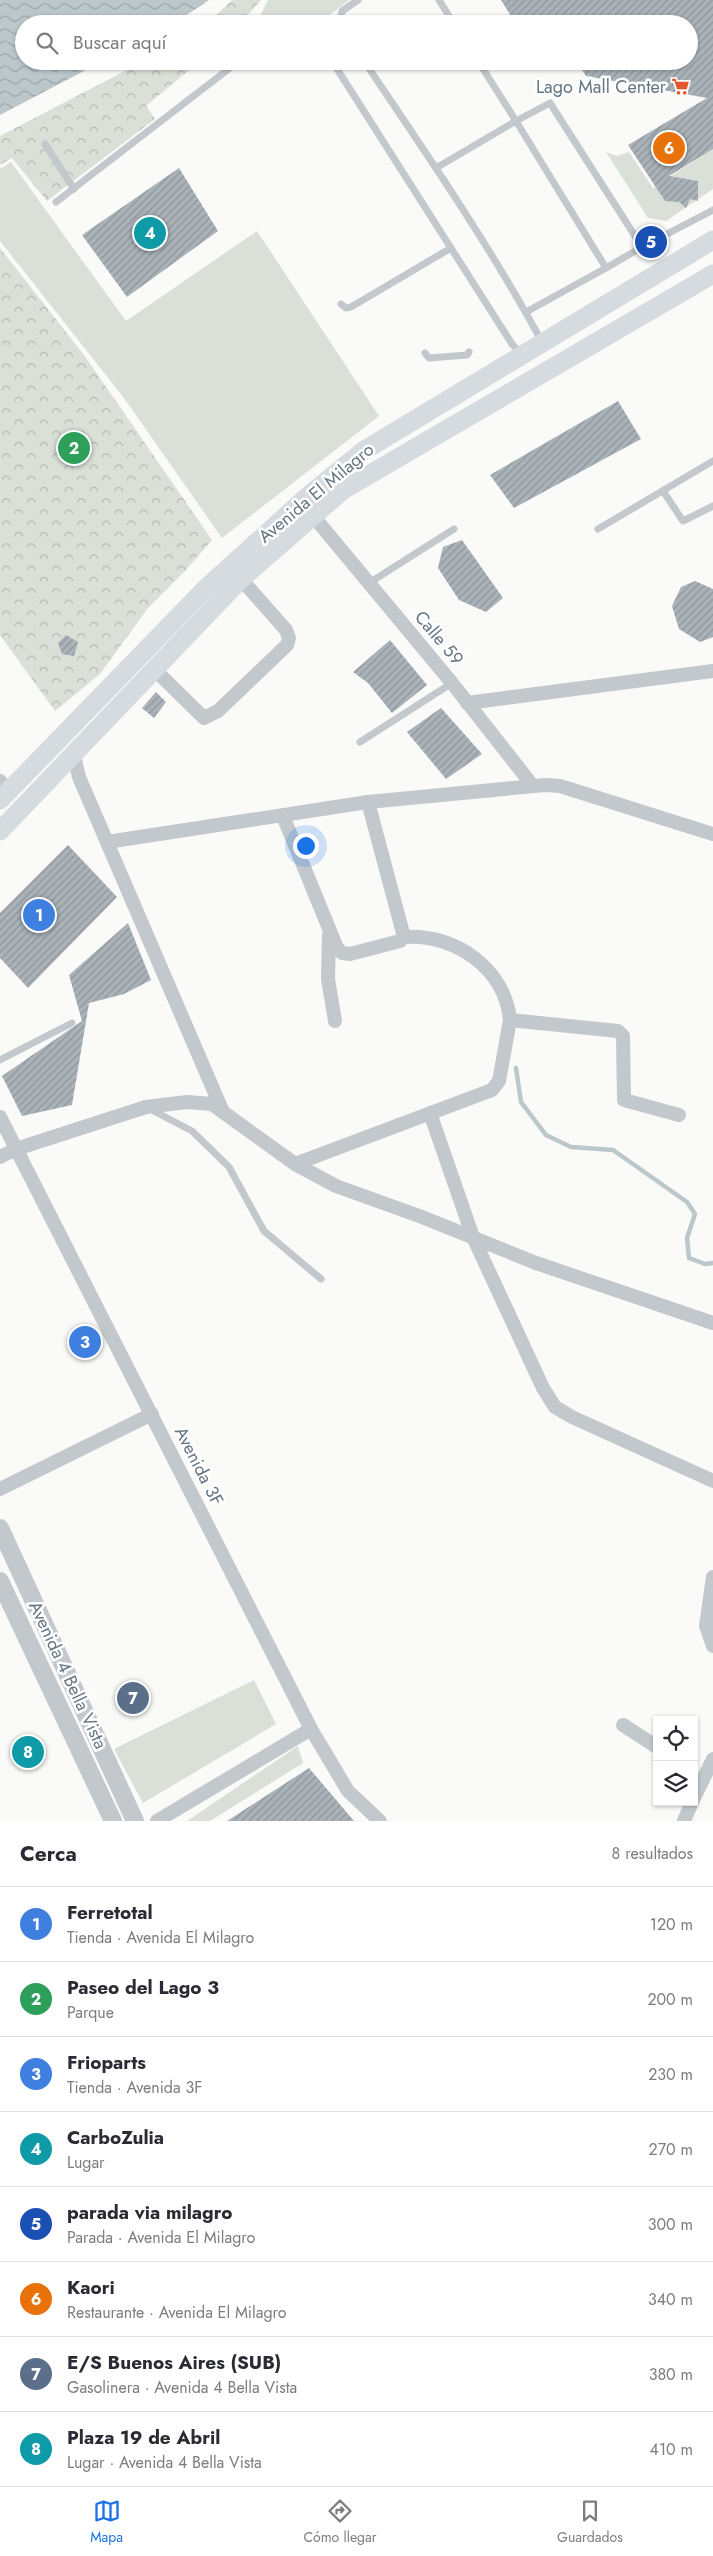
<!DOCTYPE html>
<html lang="es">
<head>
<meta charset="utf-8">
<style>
  body { margin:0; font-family:Jost,sans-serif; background:#f7f7f7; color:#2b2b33 }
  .controls { position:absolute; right:15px; bottom:15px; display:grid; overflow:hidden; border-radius:0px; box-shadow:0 1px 4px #0004 }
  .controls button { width:45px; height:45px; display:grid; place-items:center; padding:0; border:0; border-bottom:1px solid #e1e1e2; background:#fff; color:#2b2b33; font:25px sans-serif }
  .you { position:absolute; left:305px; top:845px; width:18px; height:18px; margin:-12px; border:4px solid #fff; border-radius:50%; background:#1a73e8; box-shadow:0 0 0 8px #1a73e833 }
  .badge { display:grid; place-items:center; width:32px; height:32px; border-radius:50%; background:#1a73e8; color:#fff; font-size:16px; font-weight:700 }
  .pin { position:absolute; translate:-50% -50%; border:2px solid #fff; box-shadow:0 1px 5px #0006 }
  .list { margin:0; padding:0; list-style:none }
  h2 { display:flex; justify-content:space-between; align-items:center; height:65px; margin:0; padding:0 20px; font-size:21px }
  h2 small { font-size:16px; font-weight:400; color:#7c7c81 }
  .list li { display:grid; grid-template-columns:32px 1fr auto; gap:15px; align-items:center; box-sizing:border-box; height:75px; padding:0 20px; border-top:1px solid #e1e1e2 }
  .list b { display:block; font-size:19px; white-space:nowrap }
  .list p { margin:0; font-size:16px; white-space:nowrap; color:#7c7c81 }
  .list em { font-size:16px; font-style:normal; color:#7c7c81 }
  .icon { flex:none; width:28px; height:28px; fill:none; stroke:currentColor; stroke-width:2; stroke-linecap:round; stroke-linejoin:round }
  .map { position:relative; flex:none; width:713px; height:1821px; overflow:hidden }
  .search { position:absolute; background:#fff; box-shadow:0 1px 4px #0004; left:15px; right:15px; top:15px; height:55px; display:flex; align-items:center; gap:12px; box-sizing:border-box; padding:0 18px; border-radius:28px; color:#7c7c81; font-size:19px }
  .sheet { height:665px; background:#fff }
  nav { display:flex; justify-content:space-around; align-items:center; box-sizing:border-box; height:70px; border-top:1px solid #e1e1e2; background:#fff; font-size:14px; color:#7c7c81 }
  nav a { display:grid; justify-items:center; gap:2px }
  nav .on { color:#1a73e8 }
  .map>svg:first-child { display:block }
  .grass { fill:#dadfd7 }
  .forest { fill:url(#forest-crowns) }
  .water { fill:url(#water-waves) }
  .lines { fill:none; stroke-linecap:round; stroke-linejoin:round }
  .stream { stroke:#bbc7cb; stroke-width:4.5 }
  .building { fill:url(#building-hatch) }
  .service { stroke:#c3c8cc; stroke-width:7 }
  .minor { stroke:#c3c8cc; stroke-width:14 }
  .tertiary { stroke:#c3c8cc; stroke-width:18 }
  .secondary { stroke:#d6dbdf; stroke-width:19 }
  .labels { text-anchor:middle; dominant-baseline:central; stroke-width:5; stroke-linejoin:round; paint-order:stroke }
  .poi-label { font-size:18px; fill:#657683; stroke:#fff; text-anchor:end }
  .street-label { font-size:18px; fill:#657683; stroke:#fff }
</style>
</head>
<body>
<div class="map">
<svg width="713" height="1821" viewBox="0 0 713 1821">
  <defs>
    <pattern id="forest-crowns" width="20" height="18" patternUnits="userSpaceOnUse" patternTransform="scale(1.25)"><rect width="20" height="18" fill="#dadfd7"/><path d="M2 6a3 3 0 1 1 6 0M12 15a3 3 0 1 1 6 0" fill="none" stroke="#b4b9b4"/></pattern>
    <pattern id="water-waves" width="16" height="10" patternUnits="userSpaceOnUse" patternTransform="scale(1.25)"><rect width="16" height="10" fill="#bbc7cb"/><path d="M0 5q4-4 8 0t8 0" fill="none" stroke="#9ca6aa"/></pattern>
    <pattern id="building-hatch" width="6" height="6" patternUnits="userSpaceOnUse" patternTransform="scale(1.25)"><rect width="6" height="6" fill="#aab3b9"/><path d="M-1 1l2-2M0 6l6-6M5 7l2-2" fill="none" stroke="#8e969c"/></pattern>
  </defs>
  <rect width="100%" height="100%" fill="#fafaf8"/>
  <g class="grass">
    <path d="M268,0H349L323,20L324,24H256Z"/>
    <path d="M713,149V189L666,221L648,218L606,152L617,156L629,152L653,188Z"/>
    <path d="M11,162L126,321L257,231L379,416L222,538L124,398L0,241V169Z"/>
    <path d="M254,1680L276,1724L143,1803L114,1749Z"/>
    <path d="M298,1746L303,1763L210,1821H187Z"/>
  </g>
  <g class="forest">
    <path d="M232,0H261L240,24H207Z"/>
    <path d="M144,61H200L146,106L155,119L47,201L12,158L0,165V136Z"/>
    <path d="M0,248L84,355L212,540L186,570L148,608L100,674L55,711L0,635Z"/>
  </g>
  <path class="water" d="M0,0H209L173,24H24V61H103L0,115Z"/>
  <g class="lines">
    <path class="stream" d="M516,1068L521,1102L546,1135L571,1147L613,1150L687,1202L695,1214L687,1238L689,1258L705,1264L713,1263"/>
  </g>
  <g class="building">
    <path d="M501,0H713V149L669,176L698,181V201L690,199L686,208L679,202L665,201L628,145L707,98L586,76L576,61H689V24H516Z"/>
    <path d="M179,168L218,231L127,297L82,235Z"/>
    <path d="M618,401L641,439L514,508L490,475Z"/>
    <path d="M462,540L503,598L486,612L459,600L438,568L443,547Z"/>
    <path d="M695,581L713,589V637L700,642L679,629L672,606L681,587Z"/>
    <path d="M66,635L78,642L74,656L62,654L58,643Z"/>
    <path d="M390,640L427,685L392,713L368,683L353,672Z"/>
    <path d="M156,692L166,702L154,718L142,708Z"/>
    <path d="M441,708L482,754L446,779L407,732Z"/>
    <path d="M68,845L117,897L28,988L0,958V913Z"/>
    <path d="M128,923L151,980L124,994L89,1003L72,1105L22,1116L2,1076L82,1021L69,975Z"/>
    <path d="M309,1768L354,1821H227Z"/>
  </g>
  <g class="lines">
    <g class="service">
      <path d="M439,0L454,24"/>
      <path d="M340,24L342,11L358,0"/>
      <path d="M332,61L512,344L522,355"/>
      <path d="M364,61C426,153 489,244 542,342"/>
      <path d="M478,61L516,121L550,103L642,247L713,210"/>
      <path d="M45,144L74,189"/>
      <path d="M436,168L516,121L606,268L642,247"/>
      <path d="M56,202L239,61"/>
      <path d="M341,304L346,308L351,307L451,248"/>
      <path d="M526,312L606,268"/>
      <path d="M425,353L429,358L467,355L469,352"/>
      <path d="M663,491L683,521L713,506"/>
      <path d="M598,529L713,461"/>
      <path d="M369,583L454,529"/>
      <path d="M360,742L452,683"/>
      <path d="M0,1060L72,1023"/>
      <path d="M148,1108L192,1131L229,1167L264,1231L321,1279"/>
    </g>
    <g class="minor">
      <path d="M314,517L452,683L533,786"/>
      <path d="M155,670L204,718L218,711L287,645L289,638L286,630L241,579"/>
      <path d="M467,703L713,671"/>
      <path d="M74,756L79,777L223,1112"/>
      <path d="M0,781L8,791"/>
      <path d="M283,816L337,948L342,953L350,954L400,941L404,937L368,802"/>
      <path d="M107,842L368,802L545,785L560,786L713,834"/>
      <path d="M329,935L328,979L335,1021"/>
      <path d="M404,937C454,933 505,968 510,1020"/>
      <path d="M430,1113L473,1237L543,1388L555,1407L572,1417L713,1481"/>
      <path d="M0,1117L311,1729L348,1791L380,1821"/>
      <path d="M0,1157L16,1149L146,1107L187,1102L212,1104L295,1164L336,1186L422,1217L536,1263L713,1323"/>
      <path d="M295,1164L492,1090L499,1081L510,1020L618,1031L623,1036L624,1100L679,1115"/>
      <path d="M0,1489L152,1414"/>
      <path d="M713,1577L706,1626L713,1646"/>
      <path d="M623,1725L657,1747"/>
      <path d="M694,1798L713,1759"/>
      <path d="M157,1821L311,1729"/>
      <path d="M684,1821L692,1802"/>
    </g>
    <g class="tertiary">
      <path d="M0,1528L135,1821"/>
      <path d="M0,1581L113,1821"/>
    </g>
    <g class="secondary">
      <path d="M0,800L205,589L309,495L363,451L713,240"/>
      <path d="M0,831L241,579L343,490L713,274"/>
    </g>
  </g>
  <defs>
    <symbol id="supermarket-bare" viewBox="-9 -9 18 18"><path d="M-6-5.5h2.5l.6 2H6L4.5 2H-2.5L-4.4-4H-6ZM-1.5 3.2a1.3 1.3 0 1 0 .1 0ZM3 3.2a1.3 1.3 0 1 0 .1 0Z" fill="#e4572e" stroke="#fff" stroke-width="2.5" paint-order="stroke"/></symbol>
  </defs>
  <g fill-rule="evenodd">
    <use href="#supermarket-bare" x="668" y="74" width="25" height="25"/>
  </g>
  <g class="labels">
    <g class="poi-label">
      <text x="666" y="87">Lago Mall Center</text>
    </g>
    <g class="street-label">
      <text transform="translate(316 493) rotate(-40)">Avenida El Milagro</text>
      <text transform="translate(439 638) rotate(50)">Calle 59</text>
      <text transform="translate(199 1466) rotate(63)">Avenida 3F</text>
      <text transform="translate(68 1675) rotate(65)">Avenida 4 Bella Vista</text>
    </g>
  </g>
</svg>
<div class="controls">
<button><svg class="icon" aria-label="locate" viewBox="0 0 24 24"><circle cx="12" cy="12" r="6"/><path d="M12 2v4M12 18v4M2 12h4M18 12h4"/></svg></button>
<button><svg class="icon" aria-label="layers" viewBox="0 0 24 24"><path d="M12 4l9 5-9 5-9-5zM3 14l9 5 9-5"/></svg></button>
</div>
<div class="you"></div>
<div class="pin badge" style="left:39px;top:915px;background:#3f7fe0">1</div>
<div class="pin badge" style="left:74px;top:448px;background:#2e9e5b">2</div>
<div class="pin badge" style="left:85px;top:1342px;background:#3f7fe0">3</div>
<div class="pin badge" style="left:150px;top:233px;background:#0f9aa8">4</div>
<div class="pin badge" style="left:651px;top:242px;background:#1a4fb4">5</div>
<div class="pin badge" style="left:669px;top:148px;background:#e8710a">6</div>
<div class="pin badge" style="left:133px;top:1698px;background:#5c6f8a">7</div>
<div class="pin badge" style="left:28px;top:1752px;background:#0f9aa8">8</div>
<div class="search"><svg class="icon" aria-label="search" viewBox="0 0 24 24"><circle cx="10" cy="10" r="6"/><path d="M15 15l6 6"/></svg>Buscar aquí</div>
</div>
<section class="sheet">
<h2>Cerca<small>8 resultados</small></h2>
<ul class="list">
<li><span class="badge" style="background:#3f7fe0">1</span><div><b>Ferretotal</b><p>Tienda · Avenida El Milagro</p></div><em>120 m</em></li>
<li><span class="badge" style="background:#2e9e5b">2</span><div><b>Paseo del Lago 3</b><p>Parque</p></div><em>200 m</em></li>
<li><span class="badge" style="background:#3f7fe0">3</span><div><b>Frioparts</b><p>Tienda · Avenida 3F</p></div><em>230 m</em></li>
<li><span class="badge" style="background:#0f9aa8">4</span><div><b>CarboZulia</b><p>Lugar</p></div><em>270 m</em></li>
<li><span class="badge" style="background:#1a4fb4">5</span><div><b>parada via milagro</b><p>Parada · Avenida El Milagro</p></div><em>300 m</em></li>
<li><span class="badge" style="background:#e8710a">6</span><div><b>Kaori</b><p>Restaurante · Avenida El Milagro</p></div><em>340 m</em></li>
<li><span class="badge" style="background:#5c6f8a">7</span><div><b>E/S Buenos Aires (SUB)</b><p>Gasolinera · Avenida 4 Bella Vista</p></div><em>380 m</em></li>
<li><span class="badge" style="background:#0f9aa8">8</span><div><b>Plaza 19 de Abril</b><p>Lugar · Avenida 4 Bella Vista</p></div><em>410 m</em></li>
</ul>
</section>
<nav>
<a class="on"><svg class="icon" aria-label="map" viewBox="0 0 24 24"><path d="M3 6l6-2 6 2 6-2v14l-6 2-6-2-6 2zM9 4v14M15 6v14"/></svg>Mapa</a>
<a><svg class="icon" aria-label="directions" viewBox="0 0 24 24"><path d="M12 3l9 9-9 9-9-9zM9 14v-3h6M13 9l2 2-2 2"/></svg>Cómo llegar</a>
<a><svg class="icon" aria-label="saved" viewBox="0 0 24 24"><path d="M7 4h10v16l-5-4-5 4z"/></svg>Guardados</a>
</nav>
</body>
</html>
